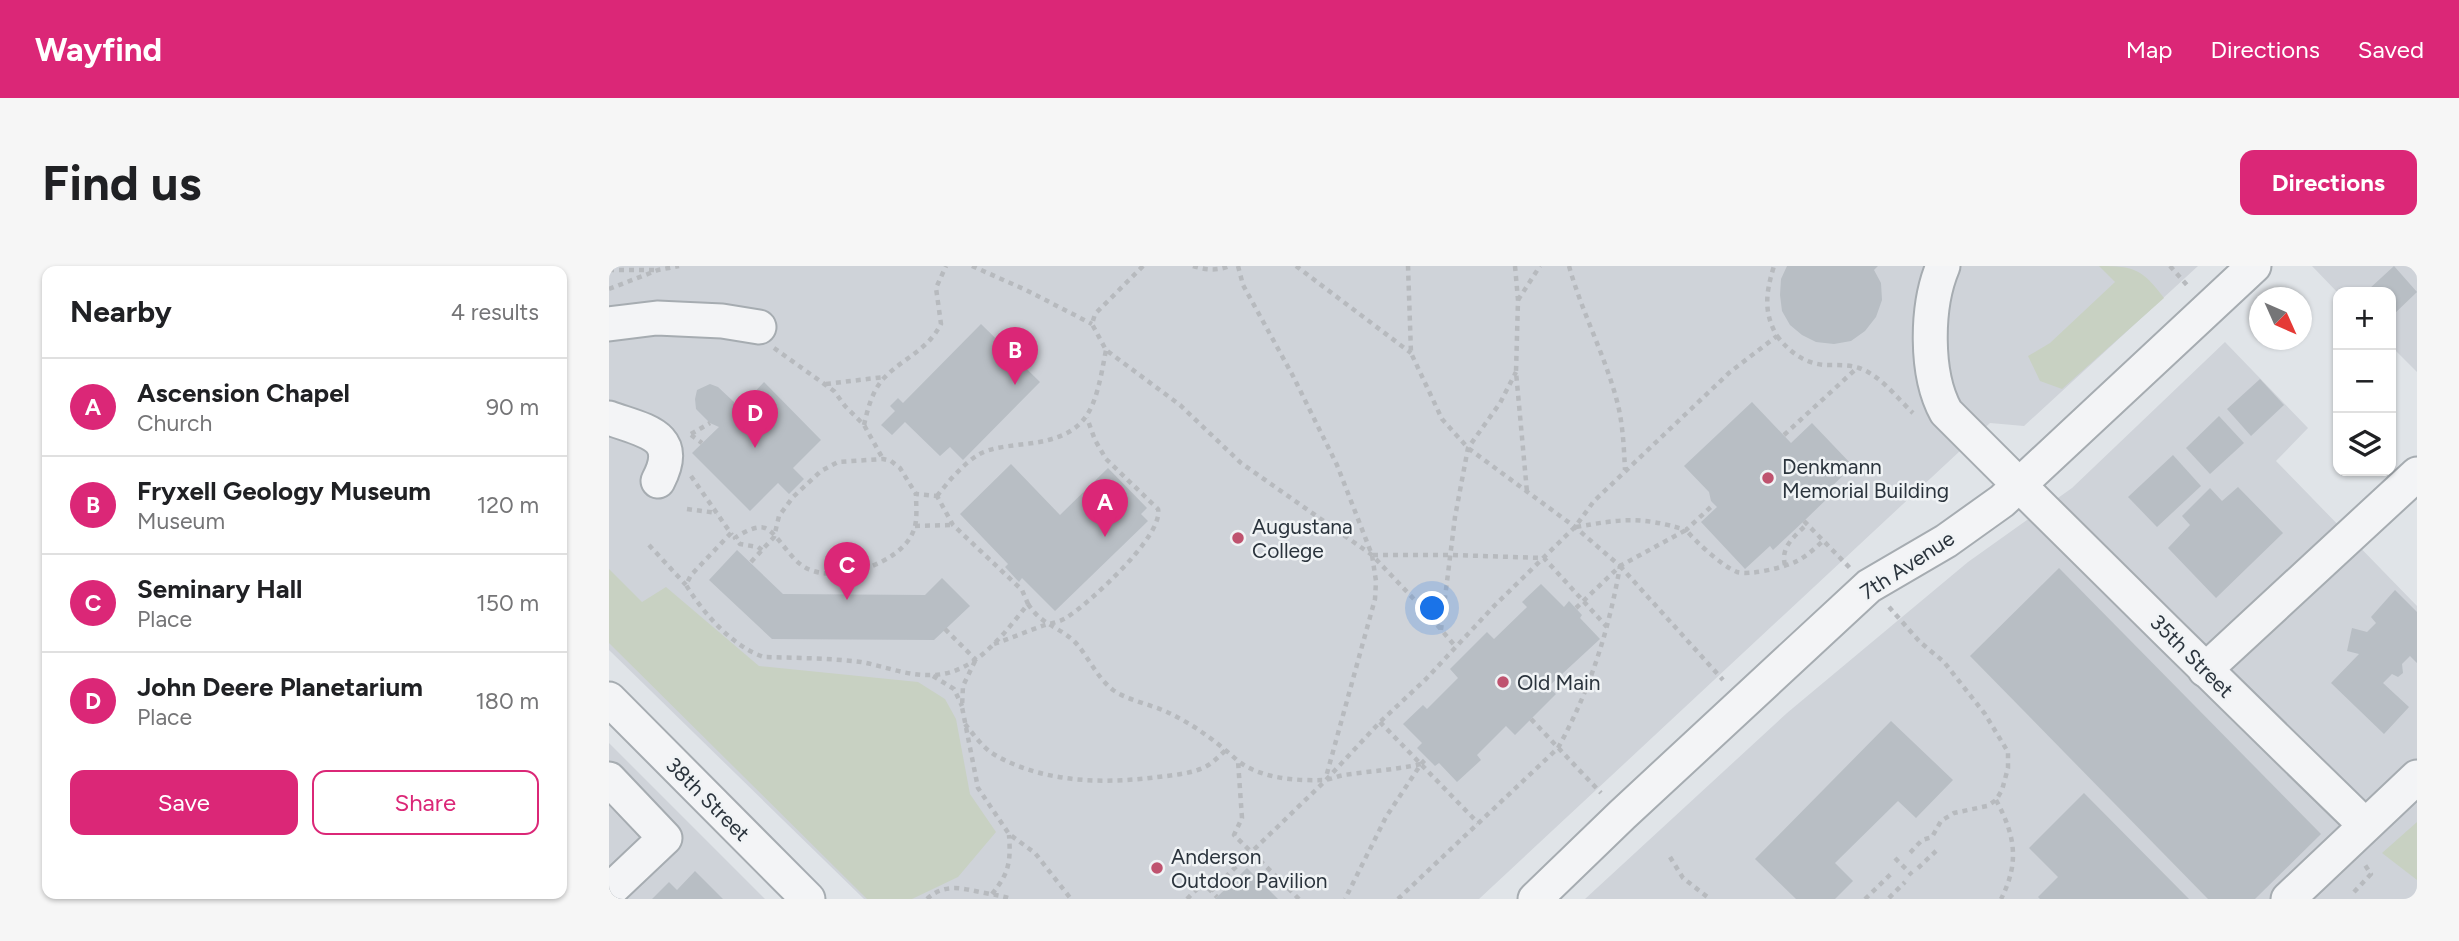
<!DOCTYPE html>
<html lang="en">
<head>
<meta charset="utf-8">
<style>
  body { margin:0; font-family:Figtree,sans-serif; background:#f6f6f6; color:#202124 }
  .controls { position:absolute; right:21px; top:21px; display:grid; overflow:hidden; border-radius:14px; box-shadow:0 2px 5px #0004 }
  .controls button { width:63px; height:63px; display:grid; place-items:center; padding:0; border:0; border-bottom:2px solid #e0e0e0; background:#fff; color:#202124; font:35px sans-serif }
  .compass { position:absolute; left:1640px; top:21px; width:63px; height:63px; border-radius:50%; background:#fff; box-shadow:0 2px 5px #0004; rotate:135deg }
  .you { position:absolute; left:824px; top:343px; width:24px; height:24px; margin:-18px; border:5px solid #fff; border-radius:50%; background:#1a73e8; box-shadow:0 0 0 10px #1a73e833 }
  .badge { display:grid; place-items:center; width:46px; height:46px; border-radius:50%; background:#db2777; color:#fff; font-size:23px; font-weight:700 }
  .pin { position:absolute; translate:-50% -58px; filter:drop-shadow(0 2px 4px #0008) }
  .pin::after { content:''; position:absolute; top:37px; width:24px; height:21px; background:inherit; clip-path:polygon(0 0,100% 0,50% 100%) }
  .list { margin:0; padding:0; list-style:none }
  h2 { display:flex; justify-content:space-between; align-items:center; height:91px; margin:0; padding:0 28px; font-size:30px }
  h2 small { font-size:23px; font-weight:400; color:#757577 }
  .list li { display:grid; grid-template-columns:46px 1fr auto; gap:21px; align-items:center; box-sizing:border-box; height:98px; padding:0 28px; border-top:2px solid #e0e0e0 }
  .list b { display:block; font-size:26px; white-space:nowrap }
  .list p { margin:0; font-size:23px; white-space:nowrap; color:#757577 }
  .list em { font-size:23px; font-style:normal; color:#757577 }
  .actions { display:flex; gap:14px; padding:21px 28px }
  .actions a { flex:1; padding:16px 0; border:2px solid #db2777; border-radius:14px; text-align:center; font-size:24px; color:#db2777 }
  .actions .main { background:#db2777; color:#fff }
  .icon { flex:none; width:38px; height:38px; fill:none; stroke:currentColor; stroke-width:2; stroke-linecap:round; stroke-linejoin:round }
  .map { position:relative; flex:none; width:1808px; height:633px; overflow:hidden; border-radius:14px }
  header { display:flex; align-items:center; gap:42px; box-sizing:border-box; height:98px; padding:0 35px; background:#db2777; color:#fff }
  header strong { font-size:33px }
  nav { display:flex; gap:38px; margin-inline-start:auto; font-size:24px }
  .intro { display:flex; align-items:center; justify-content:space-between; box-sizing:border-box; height:168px; padding:0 42px }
  h1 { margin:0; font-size:49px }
  .button { padding:18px 32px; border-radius:14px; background:#db2777; color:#fff; font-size:24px; font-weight:700 }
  main { display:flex; gap:42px; padding:0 42px }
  aside { flex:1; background:#fff; border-radius:14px; box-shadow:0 2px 5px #0004 }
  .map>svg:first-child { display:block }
  .built { fill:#cfd3d9 }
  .green { fill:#c8d1c2 }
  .building { fill:#b8bec4 }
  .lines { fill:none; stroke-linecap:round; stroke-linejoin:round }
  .minor-casing { stroke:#a6acb1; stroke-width:37 }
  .path { stroke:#b7babe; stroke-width:4.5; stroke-dasharray:5 5; stroke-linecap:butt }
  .minor { stroke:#f3f4f6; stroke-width:33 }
  .poi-dot { fill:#bf536f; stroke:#f0f3f5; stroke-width:2.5 }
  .labels { text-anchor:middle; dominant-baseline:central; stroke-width:5; stroke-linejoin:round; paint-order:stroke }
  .poi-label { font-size:21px; fill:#2b343d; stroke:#f0f3f5; text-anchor:start }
  .street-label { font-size:21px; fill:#2b343d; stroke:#f0f3f5 }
</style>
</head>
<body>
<header>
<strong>Wayfind</strong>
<nav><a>Map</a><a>Directions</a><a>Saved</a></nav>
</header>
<div class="intro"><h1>Find us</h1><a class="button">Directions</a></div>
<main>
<aside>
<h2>Nearby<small>4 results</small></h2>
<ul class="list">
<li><span class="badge">A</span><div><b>Ascension Chapel</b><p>Church</p></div><em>90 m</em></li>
<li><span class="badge">B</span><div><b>Fryxell Geology Museum</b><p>Museum</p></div><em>120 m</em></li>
<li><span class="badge">C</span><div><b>Seminary Hall</b><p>Place</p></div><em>150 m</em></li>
<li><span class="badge">D</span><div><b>John Deere Planetarium</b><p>Place</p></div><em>180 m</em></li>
</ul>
<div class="actions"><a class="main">Save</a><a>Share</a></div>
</aside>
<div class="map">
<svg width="1808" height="633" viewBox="0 0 1808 633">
  <rect width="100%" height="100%" fill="#e0e4e8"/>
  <g class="built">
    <path d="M0,0H1589L1415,160L1381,157L870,633H255L0,384Z"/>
    <path d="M1703,0H1800L1808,9V106L1782,80V26L1729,27Z"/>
    <path d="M1616,76L1699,162L1667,195L1808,340V633H976L1178,447L1359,296L1463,222Z"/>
    <path d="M0,477L156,633H0Z"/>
  </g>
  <g class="green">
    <path d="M1490,0C1526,0 1533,3 1555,32L1453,123L1431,115L1419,90L1441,77L1506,16Z"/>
    <path d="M0,303L33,336L57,321L150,400L309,416L336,433L347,453L361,528L387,566L349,611L303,633H258L0,377Z"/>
    <path d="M1808,556V614L1773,587Z"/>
  </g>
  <g class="building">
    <path d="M1178,0H1269L1265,4L1272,17L1273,34L1267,51L1256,65L1242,75L1225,78L1207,76L1193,69L1181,59L1173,45L1171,29L1172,13Z"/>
    <path d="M1785,0L1808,26L1784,49L1782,26H1763L1760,23Z"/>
    <path d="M372,58L431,116L354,194L341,181L331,190L296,156L283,169L272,159L286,145L281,140L289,132L294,137Z"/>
    <path d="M1651,113L1675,139L1642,170L1618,143Z"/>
    <path d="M155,116L212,174L184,202L195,213L180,228L169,217L141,245L83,187L110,161L101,157L87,143L86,133L88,124L101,118L109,121L125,136L127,146Z"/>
    <path d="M1143,136L1182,177L1203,157L1244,200L1220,223L1224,227L1195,255L1164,284L1161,280L1136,303L1092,256L1108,241L1102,235L1100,226L1075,200Z"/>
    <path d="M1610,150L1635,177L1601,208L1577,182Z"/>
    <path d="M1564,189L1592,220L1548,261L1519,231Z"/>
    <path d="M402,198L451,249L499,202L538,242L532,248L539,255L446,345L413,312L410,316L396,301L399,298L351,248Z"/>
    <path d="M1629,221L1674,267L1607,332L1559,282L1581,259L1573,250L1601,222L1613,235Z"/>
    <path d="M128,284L174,328L316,329L333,312L361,340L325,374L163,373L100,314Z"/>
    <path d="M1450,302L1712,568L1646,633H1599L1361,390Z"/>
    <path d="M932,318L955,341L960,335L973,349L971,352L991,373L939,421L947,428L906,469L897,460L868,489L872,494L848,516L830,497L826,500L808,482L813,477L794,458L814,439L818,443L849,412L841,403L878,366L885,373L918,341L913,336Z"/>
    <path d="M1786,324L1808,346V397L1801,390L1793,398L1794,407L1789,411L1783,408L1774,417L1800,441L1775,468L1722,417L1750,388L1738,385L1743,362L1758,366L1767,357L1762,351Z"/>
    <path d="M1282,455L1344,514L1307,552L1289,535L1226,597L1244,615L1226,633H1187L1146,593Z"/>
    <path d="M1475,527L1580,633H1431L1429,631L1449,611L1420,582Z"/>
    <path d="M638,602L669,633H606L608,631Z"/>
    <path d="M86,605L114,633H43L60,616L68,624Z"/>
  </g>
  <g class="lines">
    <defs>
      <g id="minor">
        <path d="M1334,0C1317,40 1316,108 1337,146C1476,285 1615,422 1756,559"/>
        <path d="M0,58L48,52L113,55L150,61"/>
        <path d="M0,152C36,165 73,169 49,215"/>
        <path d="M1596,404L1808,208"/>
        <path d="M0,433L199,633"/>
        <path d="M0,513L56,572L0,625"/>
        <path d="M926,633L1013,549L1260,320L1337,275L1393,235L1645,0"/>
        <path d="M1679,633L1808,511"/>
      </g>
    </defs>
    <use href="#minor" class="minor-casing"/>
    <g class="path">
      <path d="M363,0L417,24L483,58"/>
      <path d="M534,0L486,48L483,58L497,84L571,139L632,197L763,289L819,348L846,380"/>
      <path d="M584,0C597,4 608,5 621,0"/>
      <path d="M629,0L634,19L684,110L728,199L763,289L767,315L766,333L717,511"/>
      <path d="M687,0L802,87"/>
      <path d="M906,0L909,34L907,106L918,226"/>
      <path d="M960,0C973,47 997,91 1009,139C1014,160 1015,183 1016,204"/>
      <path d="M1561,0L1578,19"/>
      <path d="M0,4H45"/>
      <path d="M0,23L49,4L70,0"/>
      <path d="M909,34L931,0"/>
      <path d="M1168,70C1182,88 1199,100 1223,99C1232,99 1241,99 1250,102C1271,109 1288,132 1304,147"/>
      <path d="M165,82L225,125L236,140L255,159L274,193"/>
      <path d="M217,118L275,111"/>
      <path d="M255,159C259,142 263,125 275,112C294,92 318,85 332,58L327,22L337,0"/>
      <path d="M82,168L101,157"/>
      <path d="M82,169L93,177"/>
      <path d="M1175,169L1248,102"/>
      <path d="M82,210L123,269"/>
      <path d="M328,230C339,216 354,198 369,189C382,181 402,180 416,178C482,171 486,142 497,84"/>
      <path d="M78,243L108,247"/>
      <path d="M1195,255L1241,302"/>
      <path d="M306,260L344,259"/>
      <path d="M967,261C1013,253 1031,250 1077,264L1105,238"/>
      <path d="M122,267L82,309L77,319C94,347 124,381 155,391C187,392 221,392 252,396C275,400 298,410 322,409C365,409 394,369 419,338L413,324L344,259L328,230"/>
      <path d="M40,279L77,319"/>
      <path d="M153,284L149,281L131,278L126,272C133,267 147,259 156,262C169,267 181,295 199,303C229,317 291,298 304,266C309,255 307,241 307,228L328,230"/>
      <path d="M764,289H843L935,292L998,361"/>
      <path d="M142,296L165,271L170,250L184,231L212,205L229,196L274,193L282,195L291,202L307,228"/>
      <path d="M1176,299C1171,281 1186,270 1198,258"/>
      <path d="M1011,300L1114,414"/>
      <path d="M419,338C432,358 446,359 464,374C479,389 487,411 504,424C520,435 541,438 558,446C584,458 608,476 629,495"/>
      <path d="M1280,341L1311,376L1335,396L1376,448L1399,486V502L1393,524L1387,534L1378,540L1345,547L1332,555L1323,571L1313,574L1298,590"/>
      <path d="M967,342L1011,300L1077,264C1087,276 1113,300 1128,306C1140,310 1177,301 1188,295C1198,290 1206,282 1214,275"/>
      <path d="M336,363L367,394"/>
      <path d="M832,364L846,251L859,182L891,137L907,106"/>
      <path d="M385,378C402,372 419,365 436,359C443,357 450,356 457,352C479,338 555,270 549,243L497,193L486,174L478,152"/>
      <path d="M366,395L354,420L353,441L369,522L400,568L426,587L462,633"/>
      <path d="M324,410L345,423L353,440"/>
      <path d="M922,453L992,527"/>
      <path d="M771,456L869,557"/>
      <path d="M356,458C365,469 374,482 386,489C435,517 495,518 549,511C565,509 581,508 596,501C604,497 610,490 617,484"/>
      <path d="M812,498L818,492"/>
      <path d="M1387,534C1406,569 1411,596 1392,633"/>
      <path d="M1061,591L1074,612L1101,633"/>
      <path d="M1286,592L1303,609"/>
      <path d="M1309,602L1327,585"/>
      <path d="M602,625L716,515L771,456L817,413L886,339L966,261L985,235L1121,106L1168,70C1154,46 1157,26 1165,0"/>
      <path d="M1745,626L1762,608L1756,599"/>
      <path d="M383,628C400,607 402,596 400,569"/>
      <path d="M1280,632L1296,616"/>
      <path d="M318,633C336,616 355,623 376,627C386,629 394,630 403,633"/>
      <path d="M578,633L594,617L608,631"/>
      <path d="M690,633L625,569L633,552L629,495C651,512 686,515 713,514C721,514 728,510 735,509C761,505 786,504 812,498L777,551L736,633"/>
      <path d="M789,633L949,482C981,424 1000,364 1011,300L966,261L859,182L833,153L802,87L799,0"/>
      <path d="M1256,633L1283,607"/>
    </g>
    <use href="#minor" class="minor"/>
  </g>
  <g class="poi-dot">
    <circle cx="1159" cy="212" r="7"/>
    <circle cx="629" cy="272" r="7"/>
    <circle cx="894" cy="416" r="7"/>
    <circle cx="548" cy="602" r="7"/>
  </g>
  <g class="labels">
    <g class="poi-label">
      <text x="1173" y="200">Denkmann<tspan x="1173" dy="24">Memorial Building</tspan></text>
      <text x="643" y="260">Augustana<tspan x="643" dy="24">College</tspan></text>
      <text x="908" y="416">Old Main</text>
      <text x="562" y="590">Anderson<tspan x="562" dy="24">Outdoor Pavilion</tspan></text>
    </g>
    <g class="street-label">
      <text transform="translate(1298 299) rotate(-33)">7th Avenue</text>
      <text transform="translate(1583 390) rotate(45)">35th Street</text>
      <text transform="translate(99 533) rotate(45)">38th Street</text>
    </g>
  </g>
</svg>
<div class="controls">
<button>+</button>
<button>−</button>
<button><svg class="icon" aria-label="layers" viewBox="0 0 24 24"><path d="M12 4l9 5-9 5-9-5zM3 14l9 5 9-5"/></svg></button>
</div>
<svg class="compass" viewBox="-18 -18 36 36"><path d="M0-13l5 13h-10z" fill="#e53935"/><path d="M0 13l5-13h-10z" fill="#757577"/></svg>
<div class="you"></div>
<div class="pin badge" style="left:496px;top:271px">A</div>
<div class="pin badge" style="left:406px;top:119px">B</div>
<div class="pin badge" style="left:238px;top:334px">C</div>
<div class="pin badge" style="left:146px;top:182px">D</div>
</div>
</main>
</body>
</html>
